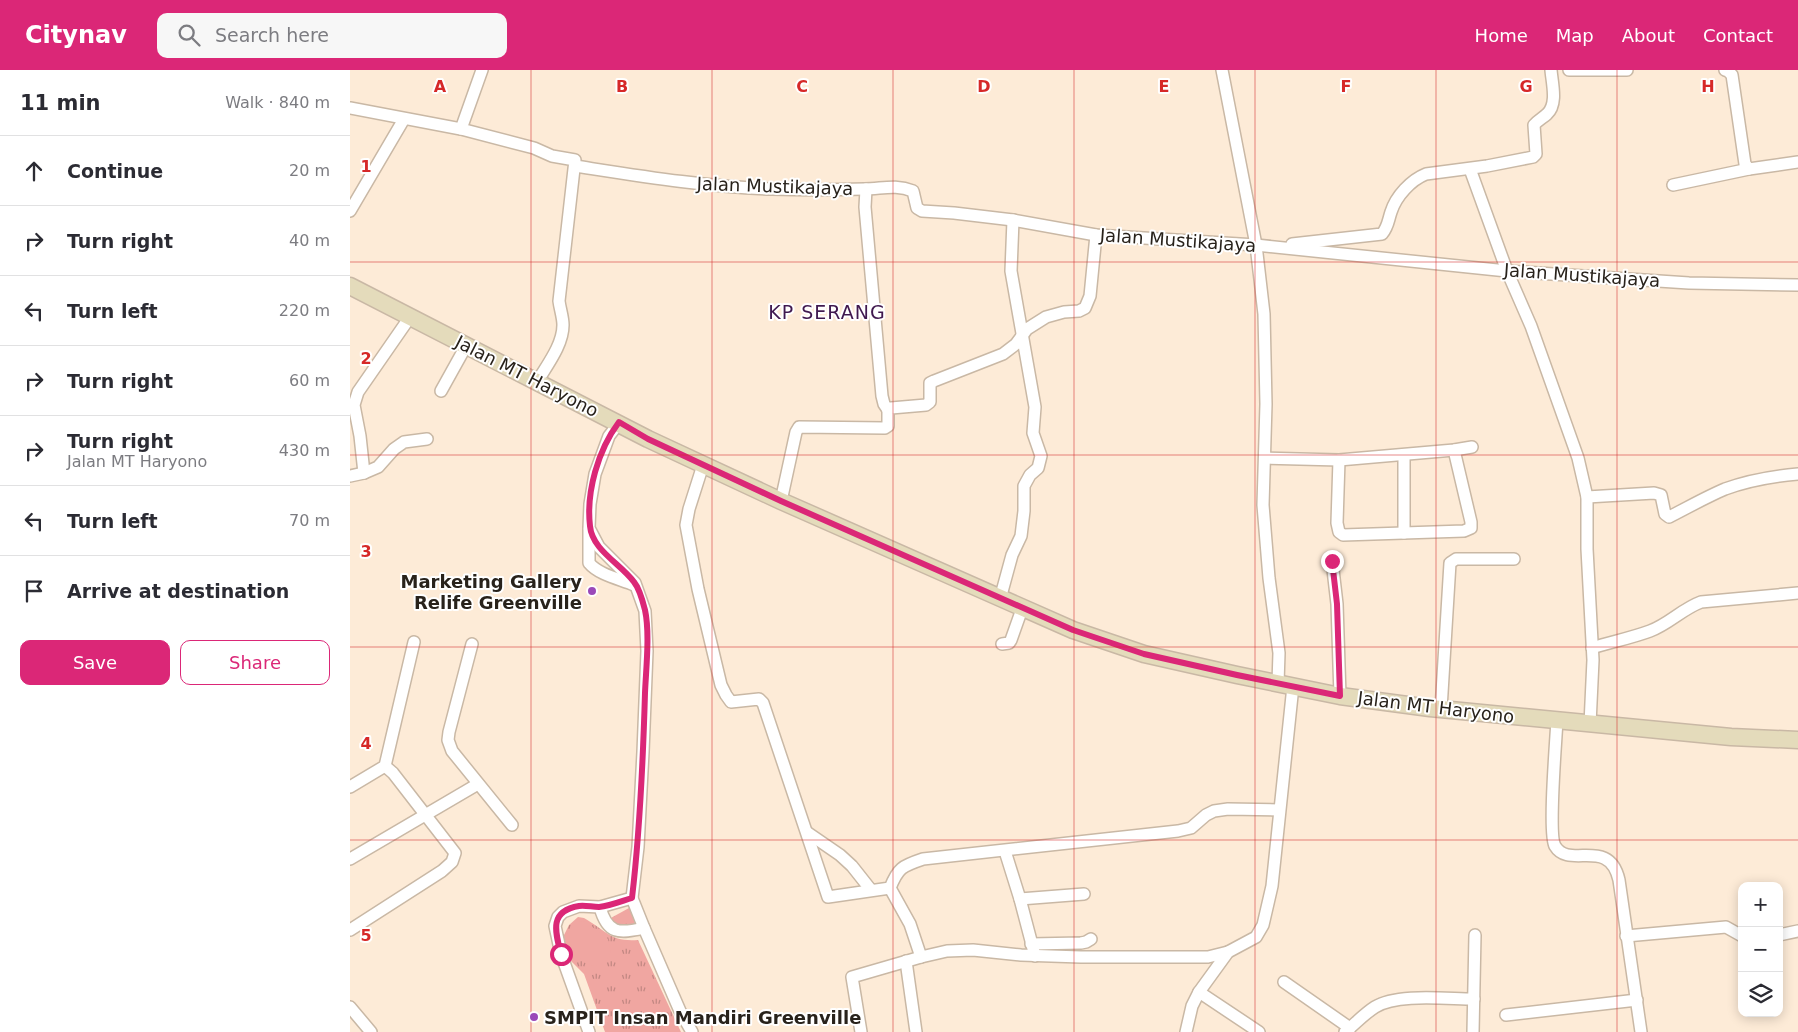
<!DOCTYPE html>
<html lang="en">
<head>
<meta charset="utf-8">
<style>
  body { margin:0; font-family:"DejaVu Sans",sans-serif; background:#f7f7f7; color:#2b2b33 }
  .controls { position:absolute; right:15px; bottom:15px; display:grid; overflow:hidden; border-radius:10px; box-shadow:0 2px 12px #0003 }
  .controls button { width:45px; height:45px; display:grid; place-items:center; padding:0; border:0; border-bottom:1px solid #e1e1e2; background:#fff; color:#2b2b33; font:25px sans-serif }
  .stop { position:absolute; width:15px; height:15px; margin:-11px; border:4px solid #db2777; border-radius:50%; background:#fff }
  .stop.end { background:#db2777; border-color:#fff; box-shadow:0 1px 5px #0008 }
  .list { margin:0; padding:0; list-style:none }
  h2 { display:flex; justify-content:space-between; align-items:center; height:65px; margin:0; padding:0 20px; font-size:21px }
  h2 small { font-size:16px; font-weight:400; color:#7c7c81 }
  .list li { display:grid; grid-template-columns:32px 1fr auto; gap:15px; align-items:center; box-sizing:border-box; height:70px; padding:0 20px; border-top:1px solid #e1e1e2 }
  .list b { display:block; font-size:19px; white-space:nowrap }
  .list p { margin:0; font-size:16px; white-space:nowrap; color:#7c7c81 }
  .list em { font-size:16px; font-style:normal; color:#7c7c81 }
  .actions { display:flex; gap:10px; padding:15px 20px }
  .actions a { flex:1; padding:11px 0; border:1px solid #db2777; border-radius:10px; text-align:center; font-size:18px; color:#db2777 }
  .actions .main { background:#db2777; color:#fff }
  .icon { flex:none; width:28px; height:28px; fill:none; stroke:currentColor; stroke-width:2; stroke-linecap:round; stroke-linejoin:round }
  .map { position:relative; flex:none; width:1448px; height:962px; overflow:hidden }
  header { display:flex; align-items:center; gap:30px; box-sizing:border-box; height:70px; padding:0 25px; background:#db2777; color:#fff }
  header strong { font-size:24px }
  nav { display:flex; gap:28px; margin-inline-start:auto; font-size:18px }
  .search { width:350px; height:45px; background:#f7f7f7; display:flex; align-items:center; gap:12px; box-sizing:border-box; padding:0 18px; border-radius:10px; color:#7c7c81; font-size:19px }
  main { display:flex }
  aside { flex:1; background:#fff }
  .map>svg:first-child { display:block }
  .park { fill:url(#park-tufts) }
  .pitch { fill:#f0a6a1 }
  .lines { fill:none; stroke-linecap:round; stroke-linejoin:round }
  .minor-casing { stroke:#c9b8a5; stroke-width:14 }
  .secondary-casing { stroke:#c9b8a5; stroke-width:19 }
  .minor { stroke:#fff; stroke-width:11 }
  .secondary { stroke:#e4dbbb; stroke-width:16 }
  .route { stroke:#db2777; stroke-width:6 }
  .grid { fill:none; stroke:#d62828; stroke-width:1; stroke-opacity:0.55 }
  .poi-dot { fill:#9a49b9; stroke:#fff; stroke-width:2 }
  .labels { text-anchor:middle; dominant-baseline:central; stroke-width:4; stroke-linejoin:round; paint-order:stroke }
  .street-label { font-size:18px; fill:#28221b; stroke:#fff }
  .poi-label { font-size:18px; font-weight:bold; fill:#28221b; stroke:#fff; text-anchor:end }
  .neighbourhood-label { font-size:19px; letter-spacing:1px; fill:#40194f; stroke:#fff }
  .grid-label { font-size:16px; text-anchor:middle; font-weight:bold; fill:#d62828; stroke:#fff; stroke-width:4; stroke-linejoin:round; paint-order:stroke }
</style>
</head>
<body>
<header>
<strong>Citynav</strong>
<div class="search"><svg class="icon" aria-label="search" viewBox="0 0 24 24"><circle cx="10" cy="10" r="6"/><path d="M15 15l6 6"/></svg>Search here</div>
<nav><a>Home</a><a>Map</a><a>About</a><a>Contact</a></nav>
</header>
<main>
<aside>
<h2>11 min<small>Walk · 840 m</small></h2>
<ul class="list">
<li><svg class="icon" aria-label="ahead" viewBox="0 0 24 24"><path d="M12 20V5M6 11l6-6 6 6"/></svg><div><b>Continue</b></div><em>20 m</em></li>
<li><svg class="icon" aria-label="right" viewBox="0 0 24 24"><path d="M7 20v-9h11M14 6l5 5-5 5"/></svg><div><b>Turn right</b></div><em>40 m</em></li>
<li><svg class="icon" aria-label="left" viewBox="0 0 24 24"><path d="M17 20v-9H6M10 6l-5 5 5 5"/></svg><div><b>Turn left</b></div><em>220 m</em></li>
<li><svg class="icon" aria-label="right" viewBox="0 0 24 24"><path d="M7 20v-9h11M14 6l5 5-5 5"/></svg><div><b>Turn right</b></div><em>60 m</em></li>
<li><svg class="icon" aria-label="right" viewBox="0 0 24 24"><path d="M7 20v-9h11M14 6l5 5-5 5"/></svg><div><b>Turn right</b><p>Jalan MT Haryono</p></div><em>430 m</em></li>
<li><svg class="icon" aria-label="left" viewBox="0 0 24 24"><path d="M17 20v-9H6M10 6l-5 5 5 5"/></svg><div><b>Turn left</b></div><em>70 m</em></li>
<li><svg class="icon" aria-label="arrive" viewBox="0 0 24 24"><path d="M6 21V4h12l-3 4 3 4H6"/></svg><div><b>Arrive at destination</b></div></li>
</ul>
<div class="actions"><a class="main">Save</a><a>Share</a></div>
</aside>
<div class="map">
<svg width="1448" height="962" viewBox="0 0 1448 962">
  <defs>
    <pattern id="park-tufts" width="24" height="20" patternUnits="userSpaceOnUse" patternTransform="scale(1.25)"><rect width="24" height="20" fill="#f0a6a1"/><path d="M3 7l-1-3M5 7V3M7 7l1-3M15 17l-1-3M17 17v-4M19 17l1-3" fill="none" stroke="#c28782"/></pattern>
  </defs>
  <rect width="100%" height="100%" fill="#fdebd7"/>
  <g class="park">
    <path d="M279,838L282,840L285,853L282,857L269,858L259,849Z"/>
    <path d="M228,847L234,848C257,861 260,872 288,870L331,962H255L234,904L221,891L213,867L219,855Z"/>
  </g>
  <path class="pitch" d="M229,851L236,852L258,869C259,874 261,879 260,884C258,893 245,898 237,894C228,890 219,873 217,864L222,857Z"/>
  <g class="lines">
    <defs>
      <g id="minor">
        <path d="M872,0L906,175L914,244L916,334L913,435L919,508L929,583L928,613"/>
        <path d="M1219,0H1277"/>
        <path d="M1375,0L1378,1L1382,5L1395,94L1399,99L1448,92"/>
        <path d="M0,38L111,59L184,78L202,86L225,90L209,231C210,239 213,247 213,255C213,275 197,295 187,312"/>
        <path d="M111,59L132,0"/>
        <path d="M225,96C290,106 356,117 422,119C452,120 483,120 514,119C532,119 545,114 563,121L567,138L572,141L604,143L663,150L746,165L906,175L1157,201L1339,213L1448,215"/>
        <path d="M1120,99L1157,201L1181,256L1228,388L1237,427V479L1243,590L1240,654"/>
        <path d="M1323,115L1399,99"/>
        <path d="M516,119L515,137L532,326L534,334L538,340"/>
        <path d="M0,141L54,49"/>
        <path d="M942,174L1032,164C1038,157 1038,151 1041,142C1046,126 1061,110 1076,104L1137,96L1183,87L1186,84L1184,55C1188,50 1193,48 1197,44C1208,34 1202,13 1201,0"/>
        <path d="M91,321L116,276"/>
        <path d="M269,353L259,366L245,404L240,434L239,458L249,477L285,513L295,541L297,581L293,682L288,777L282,828L294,858L330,941L342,962"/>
        <path d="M915,388L989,390L1104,380L1122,377"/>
        <path d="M989,390L987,453L989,462L993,465L1114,461L1121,458V452L1104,380"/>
        <path d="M353,395L339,439L336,455L348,519L371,615L376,625L381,632L409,629L413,633L478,827L540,818C548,798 552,796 573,789L828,761L841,758L856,745L864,741L878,739L929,740"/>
        <path d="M14,403L10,366L4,335L8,322L60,247"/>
        <path d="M0,406L14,403L28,397L44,379L54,372L77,369"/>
        <path d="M1237,427L1304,423L1311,425L1315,444L1319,447C1337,438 1356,427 1375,419C1397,411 1425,406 1448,404"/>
        <path d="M431,431L446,362L449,357L535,358L538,356V340L541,338L576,335L580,332V313L584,311L653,284L666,274L677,259L696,247L714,242L729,241L735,238L740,226L746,165"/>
        <path d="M239,460V493C249,505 270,509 284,515"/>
        <path d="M1054,463V385"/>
        <path d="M982,491L987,534L990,626"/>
        <path d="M650,529L662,485L671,466L674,441V416L680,405L688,398L691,386L683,363L685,337L661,201L663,150"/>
        <path d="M122,574L99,662L98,670L102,681L162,755"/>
        <path d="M652,574L659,573L661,570L672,539"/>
        <path d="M1242,578C1261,572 1281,568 1300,561C1319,554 1332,539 1351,532L1448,523"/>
        <path d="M1091,639L1100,493L1106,489H1164"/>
        <path d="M1207,650C1206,670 1198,764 1205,776C1219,800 1259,766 1269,810L1291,962"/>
        <path d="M0,717L35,696L64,572"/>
        <path d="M458,763L490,785L502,796L521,820"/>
        <path d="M655,781L670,829L685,886"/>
        <path d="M0,789L128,714"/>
        <path d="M540,818L560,854L571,887"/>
        <path d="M670,829L734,824"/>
        <path d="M250,837C257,864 269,864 294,858"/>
        <path d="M0,860L92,801L102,792L105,783L43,703L35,696"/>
        <path d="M1429,865L1448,861"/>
        <path d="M1276,866L1376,857L1392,866"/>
        <path d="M681,874L731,873L736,872L741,869"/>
        <path d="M556,891L566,962"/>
        <path d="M934,912L1000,958"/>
        <path d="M849,922L909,962"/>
        <path d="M0,937L21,962"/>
        <path d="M1156,945L1287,930"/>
        <path d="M239,962L211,884L205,856L208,847L213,842L229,836L250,837L282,828"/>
        <path d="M511,962L502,907L571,887L597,881L623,880L671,885L731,887H858L878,882"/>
        <path d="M836,962L842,936L849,922L878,882L906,867L913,855L922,816L943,616"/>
        <path d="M995,962C1005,954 1014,944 1025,937C1047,923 1097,929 1124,929"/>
        <path d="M1123,962L1125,865"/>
      </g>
      <path id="secondary" d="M0,216L298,369L431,431L723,560L794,584L887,605L990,626L1080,638L1381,667L1448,670"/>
    </defs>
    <use href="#minor" class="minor-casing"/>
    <use href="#secondary" class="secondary-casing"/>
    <use href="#minor" class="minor"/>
    <use href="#secondary" class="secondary"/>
  </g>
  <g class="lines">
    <path class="route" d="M211,884C205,861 199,841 229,836C235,835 242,837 249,837C260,836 272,831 282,828C290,760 293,692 295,623C296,599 300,563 295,540C293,532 289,518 284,512C271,494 242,480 240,456C236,422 248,380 269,352L298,369L431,431L723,560L794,584L887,605L990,626L987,534L982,491"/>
  </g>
  <path class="grid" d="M181,0V962M362,0V962M543,0V962M724,0V962M905,0V962M1086,0V962M1267,0V962M0,192H1448M0,385H1448M0,577H1448M0,770H1448"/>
  <g class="poi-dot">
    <circle cx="242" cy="521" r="5"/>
    <circle cx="184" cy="947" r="5"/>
  </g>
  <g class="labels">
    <g class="street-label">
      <text transform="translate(425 116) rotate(2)">Jalan Mustikajaya</text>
      <text transform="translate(828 170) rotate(4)">Jalan Mustikajaya</text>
      <text transform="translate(1232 205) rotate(4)">Jalan Mustikajaya</text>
      <text transform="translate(177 306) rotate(27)">Jalan MT Haryono</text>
      <text transform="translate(1086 637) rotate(7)">Jalan MT Haryono</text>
    </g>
    <g class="poi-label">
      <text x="232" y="511">Marketing Gallery<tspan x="232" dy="21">Relife Greenville</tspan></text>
      <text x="194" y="947" text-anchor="start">SMPIT Insan Mandiri Greenville</text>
    </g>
    <g class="neighbourhood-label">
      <text x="477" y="242">KP SERANG</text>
    </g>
  </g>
  <g class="grid-label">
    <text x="90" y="22">A</text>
    <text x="272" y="22">B</text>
    <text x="452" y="22">C</text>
    <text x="634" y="22">D</text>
    <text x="814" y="22">E</text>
    <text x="996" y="22">F</text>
    <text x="1176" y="22">G</text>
    <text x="1358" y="22">H</text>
    <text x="16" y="102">1</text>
    <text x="16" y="294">2</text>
    <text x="16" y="487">3</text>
    <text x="16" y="679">4</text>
    <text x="16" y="871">5</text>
  </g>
</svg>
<div class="controls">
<button>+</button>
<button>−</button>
<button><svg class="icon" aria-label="layers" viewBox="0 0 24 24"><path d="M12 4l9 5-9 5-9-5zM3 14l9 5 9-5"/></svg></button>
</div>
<div class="stop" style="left:211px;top:884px"></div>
<div class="stop end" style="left:982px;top:491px"></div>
</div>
</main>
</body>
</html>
